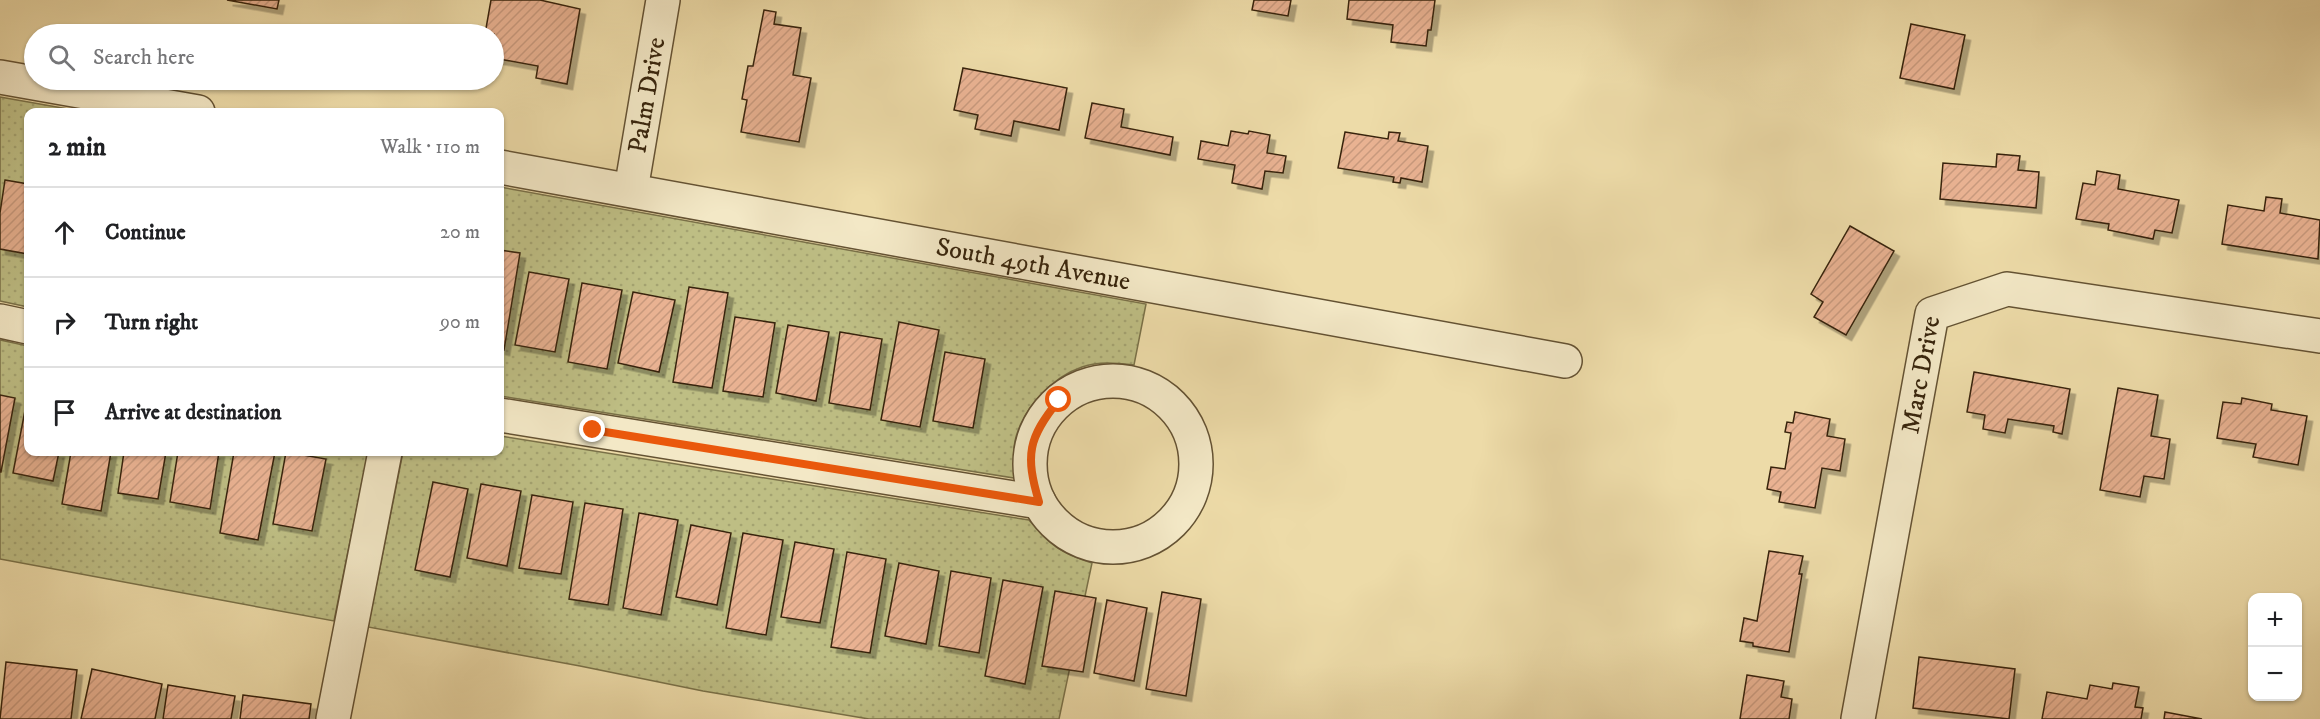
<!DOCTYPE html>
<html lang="en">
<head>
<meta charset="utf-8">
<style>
  body { margin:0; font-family:"IM FELL DW Pica",serif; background:#f2f2f2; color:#202124 }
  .controls { position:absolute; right:18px; bottom:18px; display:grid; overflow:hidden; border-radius:12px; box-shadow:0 2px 4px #0004 }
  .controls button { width:54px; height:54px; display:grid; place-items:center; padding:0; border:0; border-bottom:2px solid #e0e0e0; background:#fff; color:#202124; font:30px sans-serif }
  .stop { position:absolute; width:18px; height:18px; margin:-14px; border:4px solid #ea580c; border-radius:50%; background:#fff }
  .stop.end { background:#ea580c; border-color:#fff; box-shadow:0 2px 6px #0008 }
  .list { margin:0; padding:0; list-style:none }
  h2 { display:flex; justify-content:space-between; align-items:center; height:78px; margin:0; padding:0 24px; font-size:26px }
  h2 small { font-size:20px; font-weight:400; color:#757577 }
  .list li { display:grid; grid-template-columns:39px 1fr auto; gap:18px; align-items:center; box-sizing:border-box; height:90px; padding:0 24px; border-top:2px solid #e0e0e0 }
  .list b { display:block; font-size:22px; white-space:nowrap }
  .list em { font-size:20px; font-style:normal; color:#757577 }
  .icon { flex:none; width:33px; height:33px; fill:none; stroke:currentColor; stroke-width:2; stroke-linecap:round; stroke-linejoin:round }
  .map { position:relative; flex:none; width:2320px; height:719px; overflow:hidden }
  .search { position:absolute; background:#fff; box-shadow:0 2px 4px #0004; left:24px; top:24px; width:480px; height:66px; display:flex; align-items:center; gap:15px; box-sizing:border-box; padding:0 21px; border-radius:33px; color:#757577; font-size:22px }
  .panel { position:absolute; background:#fff; box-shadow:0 2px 4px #0004; left:24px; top:108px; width:480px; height:348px; border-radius:12px }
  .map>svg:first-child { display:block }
  .grass { fill:url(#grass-dots); stroke:#7a7148; stroke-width:1.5 }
  .building { fill:url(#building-hatch); stroke:#37240c; stroke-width:1.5; filter:url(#shadow) }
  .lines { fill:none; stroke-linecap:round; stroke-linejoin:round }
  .minor-casing { stroke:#645233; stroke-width:36 }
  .minor { stroke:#f3e8c6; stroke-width:33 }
  .route { stroke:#ea580c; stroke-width:8 }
  .labels { text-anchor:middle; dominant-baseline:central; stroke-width:4.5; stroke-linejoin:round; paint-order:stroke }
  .street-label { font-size:26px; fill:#37240c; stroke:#f3e8c6 }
</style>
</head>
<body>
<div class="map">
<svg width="2320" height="719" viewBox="0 0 2320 719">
  <defs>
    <pattern id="grass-dots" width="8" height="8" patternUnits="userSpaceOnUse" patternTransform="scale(1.5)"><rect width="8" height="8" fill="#bebe84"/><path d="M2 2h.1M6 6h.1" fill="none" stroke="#a4a371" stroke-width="1.8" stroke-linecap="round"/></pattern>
    <pattern id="building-hatch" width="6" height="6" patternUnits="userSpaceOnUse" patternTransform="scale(1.5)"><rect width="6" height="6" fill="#e9b292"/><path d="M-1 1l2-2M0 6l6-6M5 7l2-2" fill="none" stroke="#c8997d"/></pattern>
    <filter id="shadow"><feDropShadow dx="5.5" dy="5.5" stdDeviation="0" flood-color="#0004"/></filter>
  </defs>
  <rect width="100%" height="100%" fill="#eddba8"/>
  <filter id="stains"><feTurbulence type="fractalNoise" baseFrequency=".00333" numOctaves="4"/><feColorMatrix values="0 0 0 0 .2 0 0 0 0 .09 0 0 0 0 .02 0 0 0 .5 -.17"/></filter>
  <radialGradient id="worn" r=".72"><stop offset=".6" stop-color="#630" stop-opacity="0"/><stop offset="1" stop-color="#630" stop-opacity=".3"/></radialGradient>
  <g class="grass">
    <path d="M0,97L85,112H28V307L0,301Z"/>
    <path d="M500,187L1146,304L1134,365C1116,363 1100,361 1082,367C1052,377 1022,409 1015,441C1013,452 1014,467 1014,478L500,396Z"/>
    <path d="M0,340L28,346V452H368L334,621L0,559Z"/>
    <path d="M500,436L1029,520C1050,545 1060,553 1092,563L1059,719H869L703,691L580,666L368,627L403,452H500Z"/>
  </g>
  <g class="building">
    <path d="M227,0H279L277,9Z"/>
    <path d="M491,0H540L580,9L567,84L536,78L538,66L494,58V34H485Z"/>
    <path d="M1254,0H1291L1288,16L1252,10Z"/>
    <path d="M1349,0H1435L1431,30H1428L1426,46L1391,42L1393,25L1347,19Z"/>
    <path d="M764,10L776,12L774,24L801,28L793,75L811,78L799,142L741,132L747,100L742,99L748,66H753Z"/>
    <path d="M1911,24L1965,35L1954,89L1900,78Z"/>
    <path d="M963,68L1067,88L1059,130L1014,121L1011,136L975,129L978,115L954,110Z"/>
    <path d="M1092,103L1124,109L1121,127L1173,137L1170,155L1085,138Z"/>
    <path d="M1231,131L1248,134L1249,131L1270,135L1267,153L1286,156L1283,173L1265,171L1262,189L1232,183L1235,165L1198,159L1201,141L1228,146Z"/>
    <path d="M1345,132L1388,139L1389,132L1400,133L1398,141L1428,146L1422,182L1401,178L1400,183L1393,182L1394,177L1338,168Z"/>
    <path d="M1997,154L2020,156L2018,170L2039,172L2036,208L1940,199L1943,163L1996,167Z"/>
    <path d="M2097,171L2120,175L2118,189L2179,200L2172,233L2155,230L2153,239L2108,230L2109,224L2076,219L2083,183L2095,185Z"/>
    <path d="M5,180L28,184V254L0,249V213Z"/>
    <path d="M2266,197L2282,199L2280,213L2320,220L2318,259L2222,244L2228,205L2264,211Z"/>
    <path d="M1850,226L1894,251L1846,335L1814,317L1823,302L1811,294Z"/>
    <path d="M500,250L520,253L504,350L500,349Z"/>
    <path d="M529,272L569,279L555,352L515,345Z"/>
    <path d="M582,283L622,290L607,369L568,362Z"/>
    <path d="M689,287L728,293L712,388L673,382Z"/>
    <path d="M633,292L675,300L659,372L618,363Z"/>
    <path d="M735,317L775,323L763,397L723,391Z"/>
    <path d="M899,322L939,330L920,427L881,420Z"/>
    <path d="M788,325L829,332L816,401L776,393Z"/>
    <path d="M840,332L882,339L870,410L829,403Z"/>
    <path d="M945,352L985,359L973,428L933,421Z"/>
    <path d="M1974,372L2070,389L2062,434L2053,432L2054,426L2008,419L2005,433L1983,429L1985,415L1967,412Z"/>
    <path d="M2118,388L2158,395L2151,436L2170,439L2164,479L2144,476L2140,497L2100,490Z"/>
    <path d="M0,395L15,398L1,472H0Z"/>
    <path d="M2242,398L2272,404L2271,410L2307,416L2298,465L2253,457L2256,444L2217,438L2223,402L2241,404Z"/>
    <path d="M27,400L28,401V452H59L53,481L13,473Z"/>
    <path d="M1795,412L1830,419L1827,436L1845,439L1840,471L1822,468L1815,508L1779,502L1781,492L1767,489L1771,467L1785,469L1791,433L1785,432L1787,422L1793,423Z"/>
    <path d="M71,452H111L101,511L62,504Z"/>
    <path d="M124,452H166L158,499L118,493Z"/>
    <path d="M178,452H219L210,509L170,502Z"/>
    <path d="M234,452H275L258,540L220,533Z"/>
    <path d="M286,452L326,459L312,531L273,524Z"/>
    <path d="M433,482L468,489L450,577L415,570Z"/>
    <path d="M481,484L521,491L507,566L467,558Z"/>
    <path d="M532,495L573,502L561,574L519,568Z"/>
    <path d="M585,503L623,509L608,605L569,599Z"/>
    <path d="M639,513L678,520L661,615L623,608Z"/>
    <path d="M691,525L731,533L717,605L676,597Z"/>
    <path d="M743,533L783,540L766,635L726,628Z"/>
    <path d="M795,542L834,549L820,623L781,617Z"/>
    <path d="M1769,551L1803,556L1799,574H1802L1789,652L1753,646V643L1740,641L1744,618L1757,621Z"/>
    <path d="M847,552L886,559L870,653L831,647Z"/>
    <path d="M899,563L939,571L926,644L885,636Z"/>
    <path d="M951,571L991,578L979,653L939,646Z"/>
    <path d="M1003,580L1043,587L1025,684L985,676Z"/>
    <path d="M1055,591L1096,598L1083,672L1042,666Z"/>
    <path d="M1162,592L1201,599L1186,696L1146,689Z"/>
    <path d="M1107,600L1147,608L1134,681L1094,673Z"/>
    <path d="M1919,657L2015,669L2009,719L1913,708Z"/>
    <path d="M6,662L77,670L71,719H0Z"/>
    <path d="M92,669L162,684L155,719H81Z"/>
    <path d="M1747,675L1784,681L1781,697L1792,699L1789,719H1740Z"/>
    <path d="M2113,683L2139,687L2135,707L2143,708L2141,719H2042L2047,692L2087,699L2090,685L2112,689Z"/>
    <path d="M168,685L235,696L231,719H163Z"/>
    <path d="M243,695L311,704L309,719H240Z"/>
    <path d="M2165,712L2202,719H2164Z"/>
  </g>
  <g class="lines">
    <defs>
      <g id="minor">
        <path d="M0,77L198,112"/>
        <path id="s1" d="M500,167L1565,361"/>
        <path id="s2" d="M631,190L663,0"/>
        <path d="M0,321L28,327"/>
        <circle cx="1113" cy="464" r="83"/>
        <path d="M500,415L1039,502"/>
        <path d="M333,719L385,452"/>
        <path id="s3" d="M1858,719L1932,314L2007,289L2320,336"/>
      </g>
    </defs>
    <use href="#minor" class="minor-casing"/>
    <use href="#minor" class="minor"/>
  </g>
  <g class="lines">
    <path class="route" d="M593,430L1039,502C1025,455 1028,438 1059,400"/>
  </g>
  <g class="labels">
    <g class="street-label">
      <text stroke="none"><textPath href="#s2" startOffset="96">Palm Drive</textPath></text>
      <text stroke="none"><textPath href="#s1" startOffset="542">South 49th Avenue</textPath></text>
      <text stroke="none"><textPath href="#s3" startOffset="350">Marc Drive</textPath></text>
    </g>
  </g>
  <rect width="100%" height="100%" filter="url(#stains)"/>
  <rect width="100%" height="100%" fill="url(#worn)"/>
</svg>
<div class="controls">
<button>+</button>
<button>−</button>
</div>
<div class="stop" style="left:1059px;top:400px"></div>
<div class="stop end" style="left:593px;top:430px"></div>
<div class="search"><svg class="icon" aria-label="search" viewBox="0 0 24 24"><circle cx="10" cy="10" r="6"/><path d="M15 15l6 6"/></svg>Search here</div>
<section class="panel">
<h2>2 min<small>Walk · 110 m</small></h2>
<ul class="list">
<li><svg class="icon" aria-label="ahead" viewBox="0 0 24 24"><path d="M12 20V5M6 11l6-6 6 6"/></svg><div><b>Continue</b></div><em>20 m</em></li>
<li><svg class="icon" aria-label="right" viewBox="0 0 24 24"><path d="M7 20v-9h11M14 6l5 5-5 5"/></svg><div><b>Turn right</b></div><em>90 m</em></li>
<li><svg class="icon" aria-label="arrive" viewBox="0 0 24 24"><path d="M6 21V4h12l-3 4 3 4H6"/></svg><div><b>Arrive at destination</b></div></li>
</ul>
</section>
</div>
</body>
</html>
